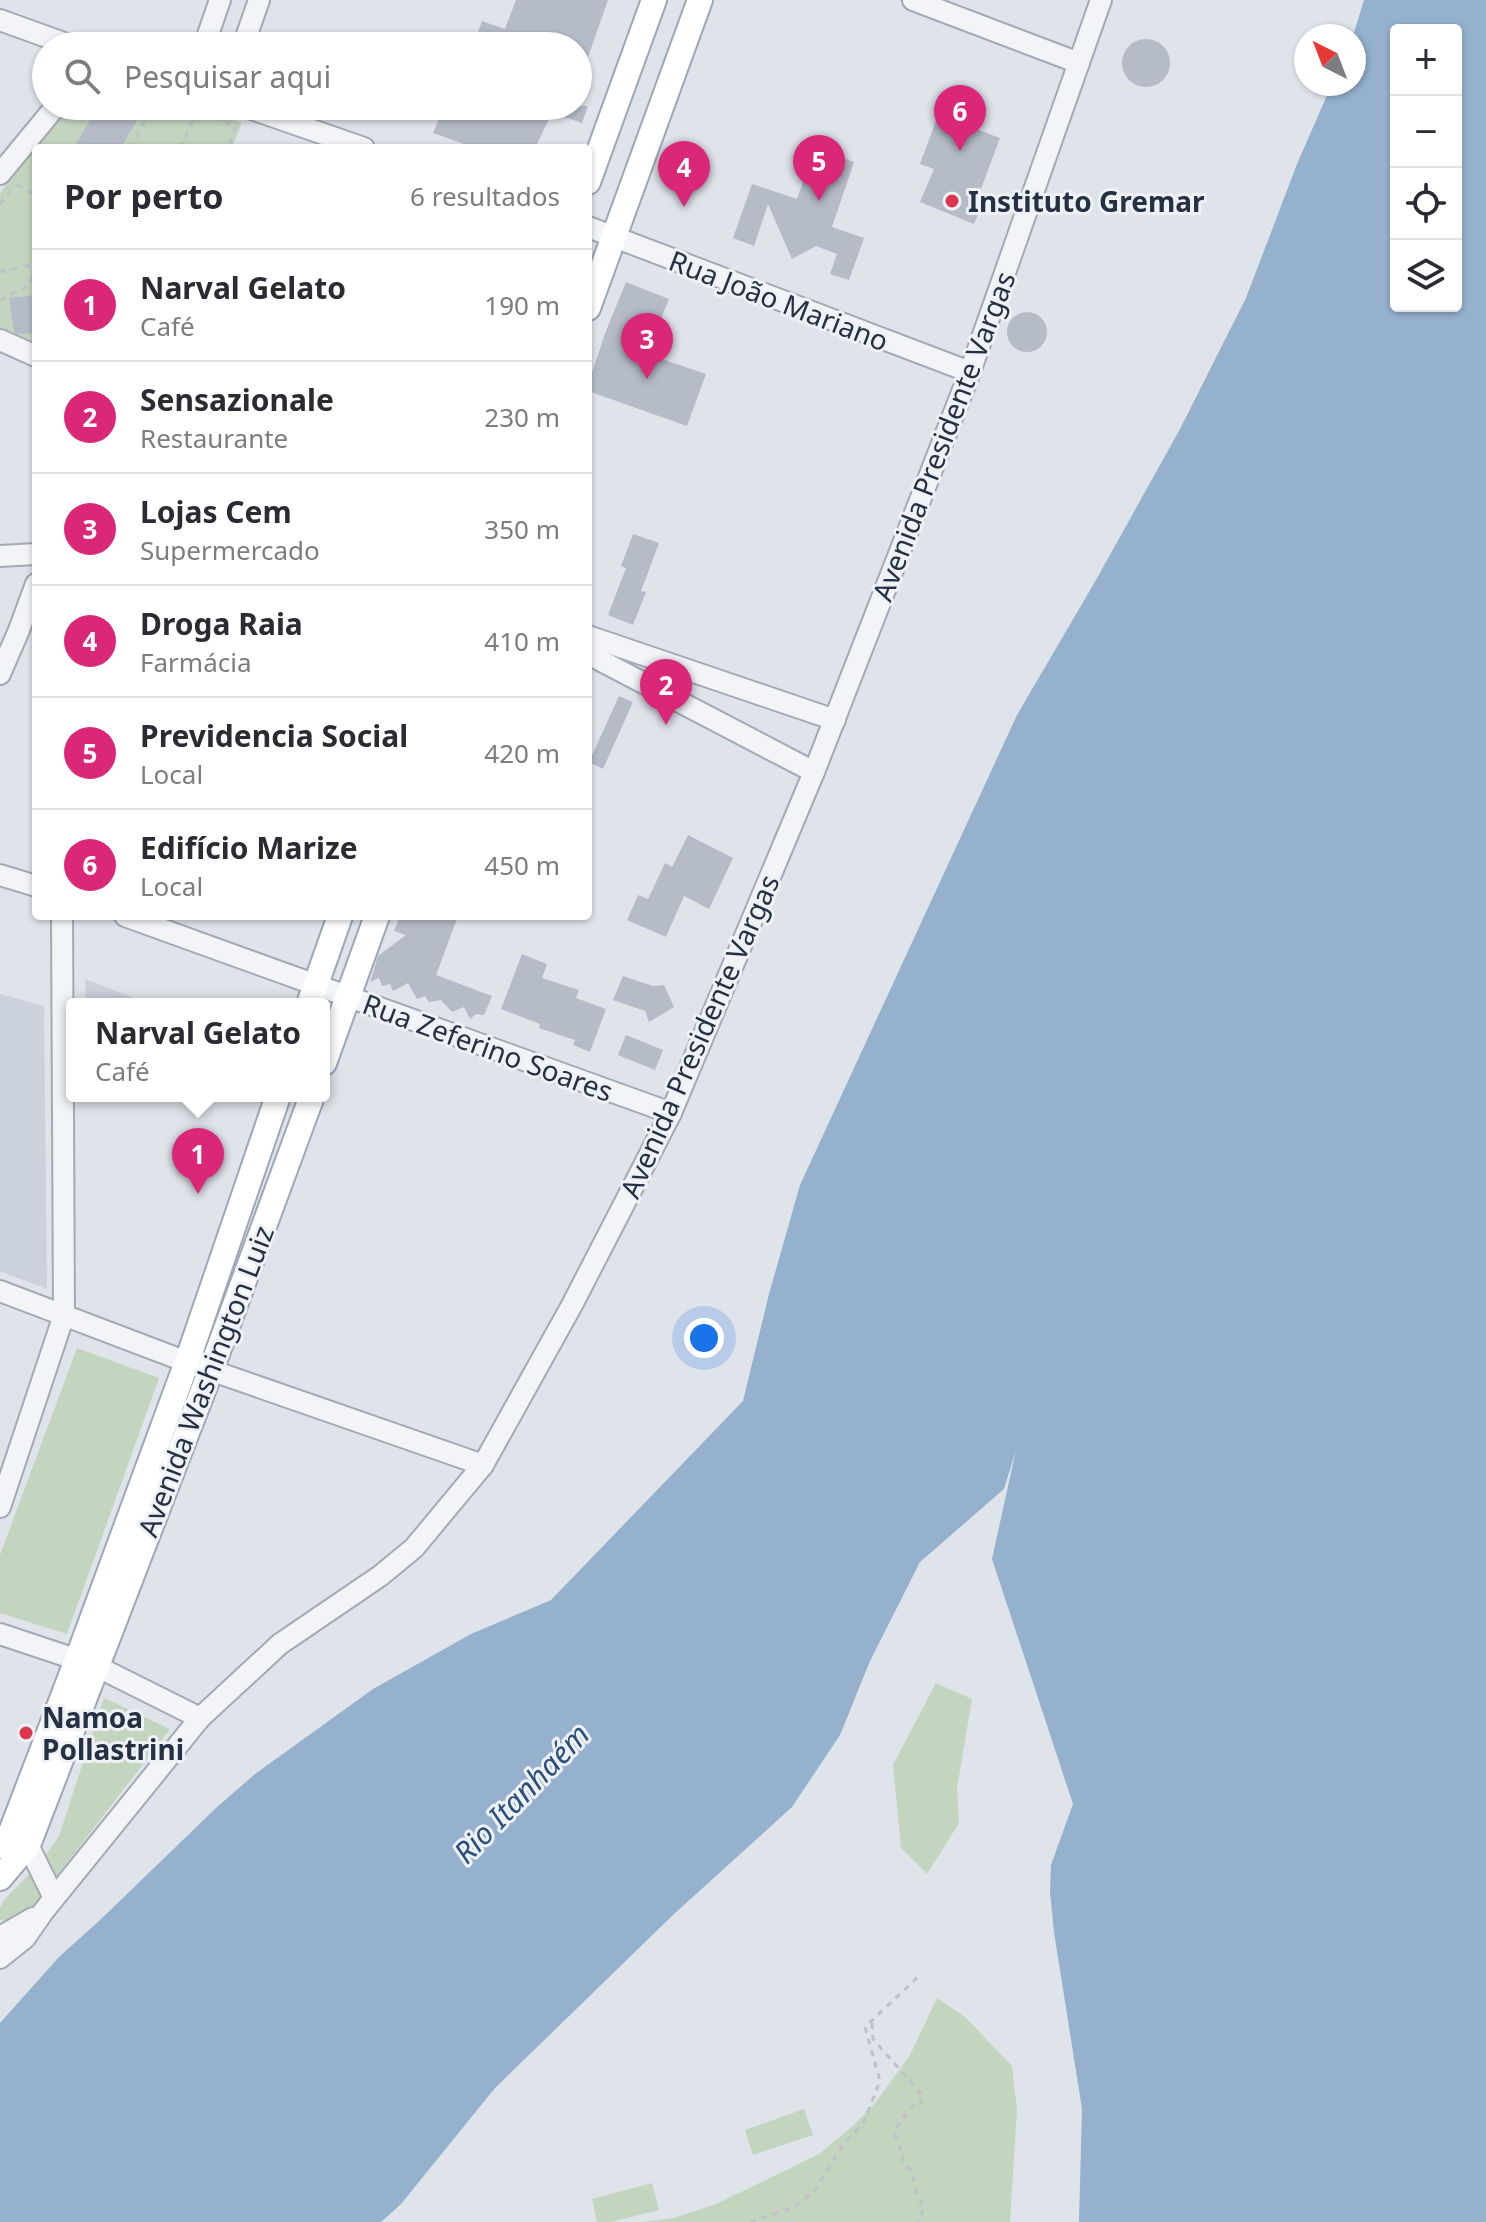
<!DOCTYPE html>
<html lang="pt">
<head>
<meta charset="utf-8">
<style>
  body { margin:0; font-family:"Noto Sans",sans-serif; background:#f7f7f7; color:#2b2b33 }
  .controls { position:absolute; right:24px; top:24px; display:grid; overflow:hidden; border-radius:8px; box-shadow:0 2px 6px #0004 }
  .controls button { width:72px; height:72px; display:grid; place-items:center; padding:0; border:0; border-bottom:2px solid #e1e1e2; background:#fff; color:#2b2b33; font:40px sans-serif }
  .compass { position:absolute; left:1294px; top:24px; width:72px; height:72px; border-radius:50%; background:#fff; box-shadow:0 2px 6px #0004; rotate:318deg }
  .you { position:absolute; left:704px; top:1338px; width:28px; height:28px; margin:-20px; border:6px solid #fff; border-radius:50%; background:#1a73e8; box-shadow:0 0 0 12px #1a73e833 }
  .badge { display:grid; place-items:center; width:52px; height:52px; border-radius:50%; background:#db2777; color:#fff; font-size:26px; font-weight:700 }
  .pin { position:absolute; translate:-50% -66px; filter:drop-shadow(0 2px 4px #0008) }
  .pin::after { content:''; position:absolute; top:42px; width:28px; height:24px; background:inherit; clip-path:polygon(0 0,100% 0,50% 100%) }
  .popup { position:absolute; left:66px; top:998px; width:264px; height:104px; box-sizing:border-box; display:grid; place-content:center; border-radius:8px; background:#fff; filter:drop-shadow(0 2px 6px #0005); font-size:26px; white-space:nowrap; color:#7c7c81 }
  .popup b { font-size:30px; color:#2b2b33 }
  .popup::after { content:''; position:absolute; left:50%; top:100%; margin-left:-16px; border:16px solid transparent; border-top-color:#fff }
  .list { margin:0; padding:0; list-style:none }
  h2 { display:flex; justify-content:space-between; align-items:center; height:104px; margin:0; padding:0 32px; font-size:34px }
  h2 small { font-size:26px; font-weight:400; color:#7c7c81 }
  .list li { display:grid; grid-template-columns:52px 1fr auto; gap:24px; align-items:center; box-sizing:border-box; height:112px; padding:0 32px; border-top:2px solid #e1e1e2 }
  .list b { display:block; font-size:30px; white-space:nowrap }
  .list p { margin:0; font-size:26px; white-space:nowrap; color:#7c7c81 }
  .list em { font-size:26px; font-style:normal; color:#7c7c81 }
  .icon { flex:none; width:44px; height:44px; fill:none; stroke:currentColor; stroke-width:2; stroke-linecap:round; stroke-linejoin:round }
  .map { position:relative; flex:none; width:1486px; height:2222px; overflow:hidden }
  .search { position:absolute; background:#fff; box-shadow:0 2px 6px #0004; left:32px; top:32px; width:560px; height:88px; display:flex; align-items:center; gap:20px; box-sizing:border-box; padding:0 28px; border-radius:44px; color:#7c7c81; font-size:30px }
  .panel { position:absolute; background:#fff; box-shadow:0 2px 6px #0004; left:32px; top:144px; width:560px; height:776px; border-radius:8px }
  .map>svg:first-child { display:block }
  .built { fill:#ccd2dc }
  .green { fill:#c4d5bf }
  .water { fill:#95b1ce; fill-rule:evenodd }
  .building { fill:#b5bcc8 }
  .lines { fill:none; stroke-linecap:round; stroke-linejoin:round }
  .minor-casing { stroke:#a4aab5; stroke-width:24 }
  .major-casing { stroke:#9da7b7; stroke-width:28 }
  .path { stroke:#bdc1c9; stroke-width:3; stroke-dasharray:6 6; stroke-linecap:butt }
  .minor { stroke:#f2f4f8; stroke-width:20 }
  .major { stroke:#fff; stroke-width:24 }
  .poi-dot { fill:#dd354e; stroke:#eef2f7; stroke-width:3 }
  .labels { text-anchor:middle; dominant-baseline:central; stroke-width:6; stroke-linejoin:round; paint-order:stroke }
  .poi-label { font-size:28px; font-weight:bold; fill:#263043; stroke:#eef2f7; text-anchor:start }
  .street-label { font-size:28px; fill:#263043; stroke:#eef2f7 }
  .water-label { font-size:30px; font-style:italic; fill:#2b4f7b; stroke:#eef2f7 }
</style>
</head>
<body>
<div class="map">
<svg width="1486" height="2222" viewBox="0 0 1486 2222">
  <rect width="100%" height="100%" fill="#dfe3ea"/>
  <g class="built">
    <path d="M85,979L150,1004H86Z"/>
    <path d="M0,994L44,1006L47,1289L0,1271Z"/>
  </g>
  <g class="green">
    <path d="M70,106H194L242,123L232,148H36Z"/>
    <path d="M36,148V348L0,332V193Z"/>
    <path d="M77,1348L159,1378L67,1634L0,1613V1555Z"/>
    <path d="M936,1683L972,1699L957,1788L959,1823L927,1874L901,1848L893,1765Z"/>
    <path d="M104,1698L170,1729L33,1907L11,1922L0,1920V1908L5,1899L42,1861L59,1836Z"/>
    <path d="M937,1998L965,2017L1012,2066L1017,2110L1010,2222H641L674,2218L716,2204L819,2154L854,2125L876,2102L910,2055Z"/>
    <path d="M804,2109L813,2135L753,2155L745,2130Z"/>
    <path d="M652,2183L659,2210L610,2222H597L592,2199Z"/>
  </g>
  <path class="water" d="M1364,0H1486V2222H1079L1082,2109L1054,1932L1050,1892L1051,1865L1073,1804L992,1559L1016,1450L1004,1489L920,1562L870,1661L840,1735L792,1807L674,1914L495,2088L401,2204L381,2222H0V2023L59,1957L99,1921L216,1808L255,1774L373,1689L471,1634L551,1600L743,1401L769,1294L800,1185L1017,715L1096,580L1180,429L1246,298L1297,164L1332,84H1354L1353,36ZM1396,30H1456V306H1396Z"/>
  <g class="building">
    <path d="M516,0H608L580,80L578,79V46H473L482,21L505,29Z"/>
    <circle cx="1146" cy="63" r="24"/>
    <path d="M98,106H145L121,148H74Z"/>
    <path d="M444,106H588L582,123L552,113L535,148H475L433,133Z"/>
    <path d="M938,115L1000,138L978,197L984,200L974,224L920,202L934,169L920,164Z"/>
    <path d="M815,148L854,162L832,227L864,238L849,280L830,274L837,254L816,246L792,259L768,204L754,246L733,238L752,184L797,199Z"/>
    <path d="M626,282L669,299L647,354L706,374L687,426L588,391V384L606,331Z"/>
    <path d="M36,295V333L18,334L14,332L9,298Z"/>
    <circle cx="1027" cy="332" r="20"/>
    <path d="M633,534L659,543L641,591L646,592L633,625L608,615L626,568L621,566Z"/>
    <path d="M619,696L633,702L603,769L589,762Z"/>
    <path d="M688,835L733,858L709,909L684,896L666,937L627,920L638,895L648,899L665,863L672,867Z"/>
    <path d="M400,916H458L436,975L492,996L484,1015L476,1014L470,1019L464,1007L452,1012L441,1000L429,1002L425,996L417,999L408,983L393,991L390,984L382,986L379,978L370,982L378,956L406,935L394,931Z"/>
    <path d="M522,954L547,964L542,978L579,990L576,998L606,1009L590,1052L573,1045L575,1040L539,1028L540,1024L501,1009Z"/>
    <path d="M623,976L653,986L664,985L674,1007L649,1022L645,1011L613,1000Z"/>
    <path d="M626,1035L663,1050L655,1070L618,1055Z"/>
  </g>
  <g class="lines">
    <defs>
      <g id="minor">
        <path d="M913,0L1079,63"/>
        <path d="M0,20L72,46"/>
        <path d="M204,46L220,0"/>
        <path d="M243,46L259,0"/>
        <path d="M243,106L364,148"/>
        <path d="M0,174L56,106"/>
        <path d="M588,227L970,372"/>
        <path d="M0,340L36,356"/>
        <path d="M0,556L36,554"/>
        <path d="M588,636L835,720"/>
        <path d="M588,654L814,772"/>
        <path d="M0,674L19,630L36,584"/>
        <path d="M0,875L36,886"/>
        <path d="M125,916L671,1113"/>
        <path d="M0,1291L187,1362L483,1465"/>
        <path d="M0,1507L64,1315L62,916"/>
        <path d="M0,1634L96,1666L200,1718"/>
        <path d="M17,1837L28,1845L54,1898"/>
        <path d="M0,1937L33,1918"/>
        <path d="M0,1958L25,1938L43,1912L200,1718L280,1644L380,1576L414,1548L483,1465L572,1305L671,1113L814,772L970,372L1101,0"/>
      </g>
      <g id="major">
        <path d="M588,182L654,0"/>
        <path d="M588,308L700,0"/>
        <path d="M309,1004L340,916"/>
        <path d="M324,1063L377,916"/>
        <path d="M0,1846L11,1832L77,1660L187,1362L278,1096"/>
        <path d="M0,1878L28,1845L211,1370L312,1096"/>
      </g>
    </defs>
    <use href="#minor" class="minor-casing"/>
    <use href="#major" class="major-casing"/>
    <g class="path">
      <path d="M180,106L236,126L228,148"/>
      <path d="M131,148L152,106"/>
      <path d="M180,148L199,106"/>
      <path d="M17,185L36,195"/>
      <path d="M0,204L10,191"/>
      <path d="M0,272L36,264"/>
      <path d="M0,300L28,286L36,270"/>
      <path d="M872,2023L873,2039L923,2096L920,2101L922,2103L912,2106L895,2129V2135L900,2147L904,2164L912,2171L916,2192L924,2208L918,2222"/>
      <path d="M750,2222L792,2208L814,2192L845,2142L863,2124L880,2081L865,2027L920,1975"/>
    </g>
    <use href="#minor" class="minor"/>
    <use href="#major" class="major"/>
  </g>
  <g class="poi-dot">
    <circle cx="952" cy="201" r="8"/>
    <circle cx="26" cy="1733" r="8"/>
  </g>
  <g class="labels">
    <g class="poi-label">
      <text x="968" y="201">Instituto Gremar</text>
      <text x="42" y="1717">Namoa<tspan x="42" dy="32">Pollastrini</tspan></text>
    </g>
    <g class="street-label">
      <text transform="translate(779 300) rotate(21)">Rua João Mariano</text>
      <text transform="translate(943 436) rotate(-69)">Avenida Presidente Vargas</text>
      <text transform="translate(699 1036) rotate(-66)">Avenida Presidente Vargas</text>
      <text transform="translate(488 1047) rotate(20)">Rua Zeferino Soares</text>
      <text transform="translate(205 1381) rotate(-69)">Avenida Washington Luiz</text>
    </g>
    <g class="water-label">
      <text transform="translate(521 1793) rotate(-46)">Rio Itanhaém</text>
    </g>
  </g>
</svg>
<div class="controls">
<button>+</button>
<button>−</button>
<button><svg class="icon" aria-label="locate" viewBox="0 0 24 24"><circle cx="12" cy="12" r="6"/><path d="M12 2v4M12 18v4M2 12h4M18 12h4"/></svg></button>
<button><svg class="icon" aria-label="layers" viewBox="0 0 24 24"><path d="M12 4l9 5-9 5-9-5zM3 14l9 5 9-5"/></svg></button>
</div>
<svg class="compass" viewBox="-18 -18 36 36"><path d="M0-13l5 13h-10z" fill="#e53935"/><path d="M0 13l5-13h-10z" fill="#7c7c81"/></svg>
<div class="you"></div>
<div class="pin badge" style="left:198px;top:1194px">1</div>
<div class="popup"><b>Narval Gelato</b>Café</div>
<div class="pin badge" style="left:666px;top:725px">2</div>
<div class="pin badge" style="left:647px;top:379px">3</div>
<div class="pin badge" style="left:684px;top:207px">4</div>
<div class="pin badge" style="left:819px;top:201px">5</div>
<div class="pin badge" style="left:960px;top:151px">6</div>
<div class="search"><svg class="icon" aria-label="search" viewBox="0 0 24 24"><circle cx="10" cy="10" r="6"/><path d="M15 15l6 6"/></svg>Pesquisar aqui</div>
<section class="panel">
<h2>Por perto<small>6 resultados</small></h2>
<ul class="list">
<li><span class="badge">1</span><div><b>Narval Gelato</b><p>Café</p></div><em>190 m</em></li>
<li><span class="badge">2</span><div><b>Sensazionale</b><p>Restaurante</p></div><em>230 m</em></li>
<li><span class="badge">3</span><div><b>Lojas Cem</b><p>Supermercado</p></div><em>350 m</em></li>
<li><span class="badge">4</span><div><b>Droga Raia</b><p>Farmácia</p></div><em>410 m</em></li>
<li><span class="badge">5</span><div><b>Previdencia Social</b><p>Local</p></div><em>420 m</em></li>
<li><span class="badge">6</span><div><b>Edifício Marize</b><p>Local</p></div><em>450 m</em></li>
</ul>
</section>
</div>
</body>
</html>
